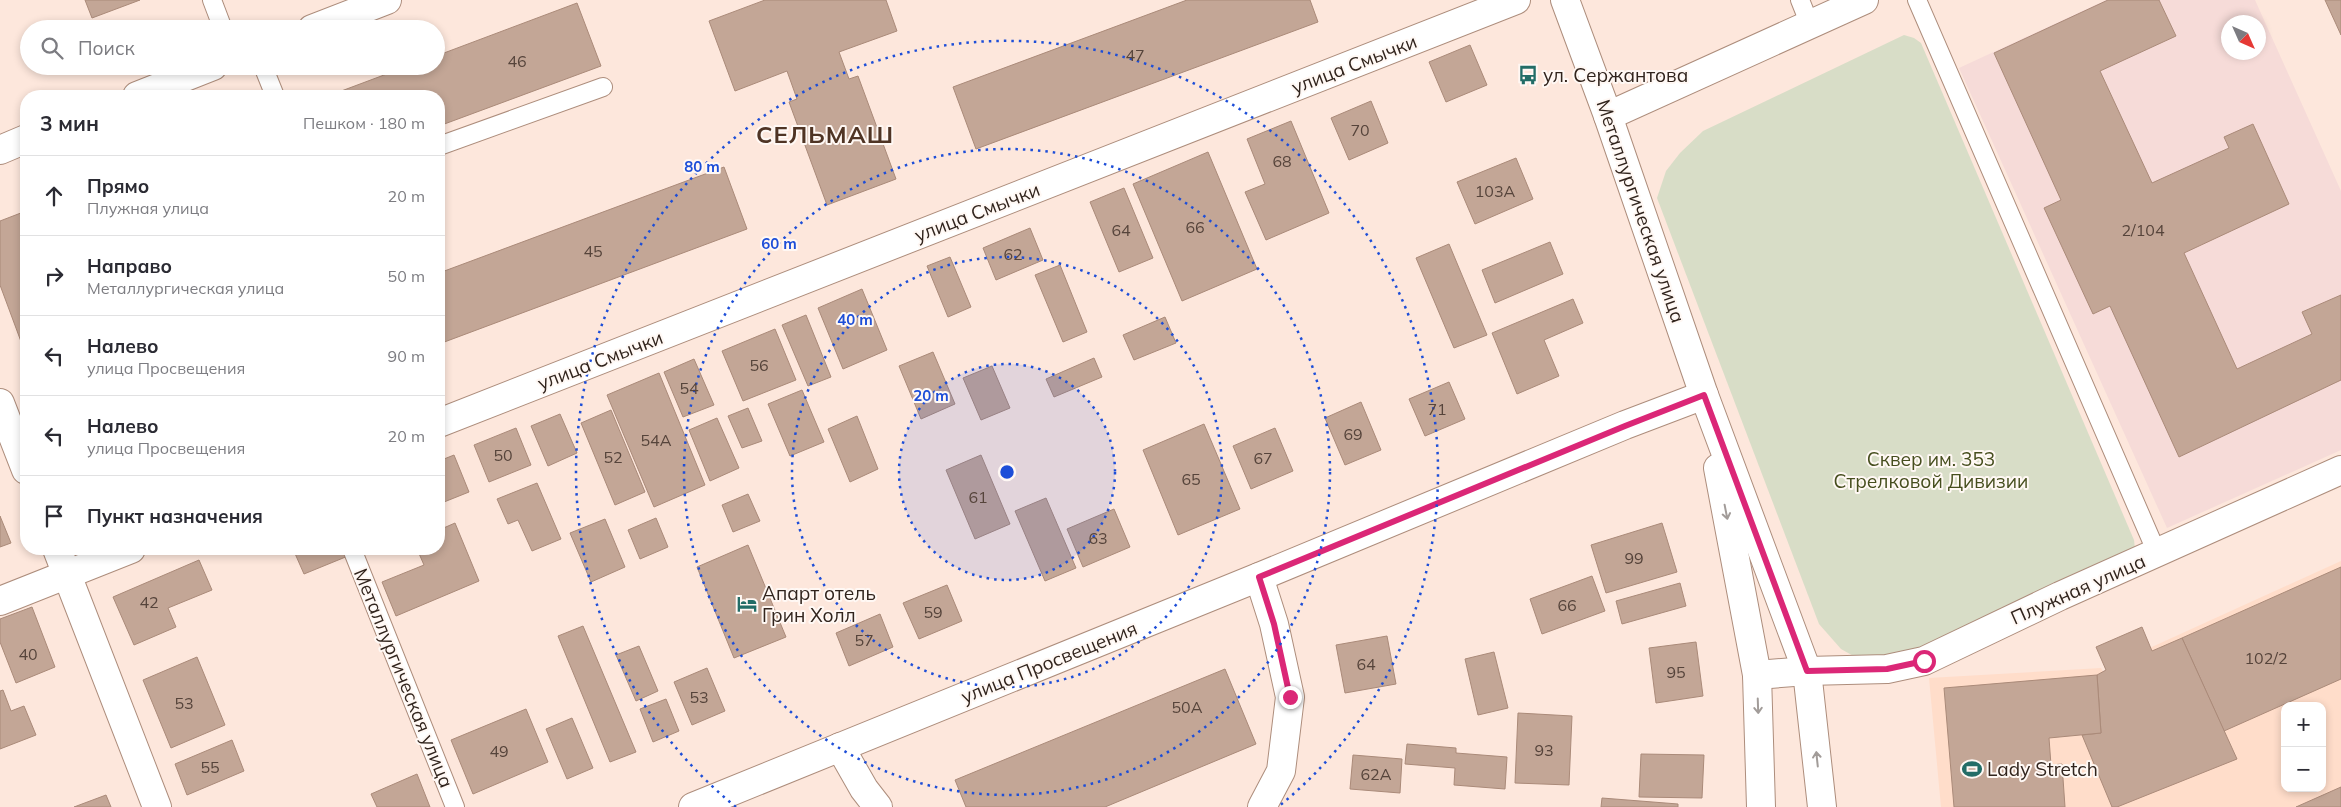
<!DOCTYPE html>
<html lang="ru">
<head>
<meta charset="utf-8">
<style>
  body { margin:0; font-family:Mulish,sans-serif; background:#f7f7f7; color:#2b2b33 }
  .controls { position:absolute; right:15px; bottom:15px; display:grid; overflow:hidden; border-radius:10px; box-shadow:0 2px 8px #0003 }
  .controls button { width:45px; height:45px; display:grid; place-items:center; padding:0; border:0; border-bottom:1px solid #e1e1e2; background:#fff; color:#2b2b33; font:25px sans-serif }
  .compass { position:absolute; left:2221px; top:15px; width:45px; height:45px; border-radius:50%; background:#fff; box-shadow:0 2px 8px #0003; rotate:135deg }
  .stop { position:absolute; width:15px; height:15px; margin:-11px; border:4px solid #db2777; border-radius:50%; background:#fff }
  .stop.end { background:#db2777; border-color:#fff; box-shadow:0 1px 5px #0008 }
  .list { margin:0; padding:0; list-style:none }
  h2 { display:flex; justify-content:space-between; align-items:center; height:65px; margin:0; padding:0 20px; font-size:21px }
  h2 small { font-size:16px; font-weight:400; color:#7c7c81 }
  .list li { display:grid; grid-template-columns:32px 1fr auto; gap:15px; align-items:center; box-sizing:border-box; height:80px; padding:0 20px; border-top:1px solid #e1e1e2 }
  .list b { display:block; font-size:19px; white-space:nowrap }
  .list p { margin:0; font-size:16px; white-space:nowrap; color:#7c7c81 }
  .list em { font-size:16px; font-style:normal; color:#7c7c81 }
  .icon { flex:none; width:28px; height:28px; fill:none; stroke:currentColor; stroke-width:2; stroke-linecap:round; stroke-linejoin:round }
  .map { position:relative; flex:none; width:2341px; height:807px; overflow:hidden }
  .search { position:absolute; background:#fff; box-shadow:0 2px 8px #0003; left:20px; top:20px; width:425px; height:55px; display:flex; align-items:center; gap:12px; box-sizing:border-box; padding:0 18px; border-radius:28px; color:#7c7c81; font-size:19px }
  .panel { position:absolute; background:#fff; box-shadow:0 2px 8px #0003; left:20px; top:90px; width:425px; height:465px; border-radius:20px }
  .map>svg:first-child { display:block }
  .built { fill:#ffddca; fill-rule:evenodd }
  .education { fill:#f6dbd8; fill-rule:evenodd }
  .green { fill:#d8ddc7 }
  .building { fill:#c3a696; stroke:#aa8a79 }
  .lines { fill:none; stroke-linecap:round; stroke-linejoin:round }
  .lane-casing { stroke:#ad8d7c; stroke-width:20 }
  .street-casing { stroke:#ad8d7c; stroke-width:30 }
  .secondary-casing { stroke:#ad8d7c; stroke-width:30 }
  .lane { stroke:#fff; stroke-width:18 }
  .street { stroke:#fff; stroke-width:28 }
  .secondary { stroke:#fff; stroke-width:28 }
  .oneway { stroke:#a29c99 }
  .route { stroke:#db2777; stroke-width:6 }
  .ring { fill:none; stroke:#1d4ed8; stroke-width:2.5; stroke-dasharray:2.5 5 }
  .labels { text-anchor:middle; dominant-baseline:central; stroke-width:4; stroke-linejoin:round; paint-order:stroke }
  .number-label { font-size:16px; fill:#56443b }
  .street-label { font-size:19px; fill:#31241d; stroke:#fff8f4 }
  .poi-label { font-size:19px; fill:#31241d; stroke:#fff8f4; text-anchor:start }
  .park-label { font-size:19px; fill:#464e1e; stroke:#fff8f4 }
  .district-label { font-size:24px; font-weight:bold; letter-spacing:1px; fill:#4f3424; stroke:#fff8f4 }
  .centre { fill:#1d4ed8; stroke:#fff8f4; stroke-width:2.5 }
  .ring-label { font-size:15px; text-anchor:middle; font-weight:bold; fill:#1d4ed8; stroke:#fff8f4; stroke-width:4; stroke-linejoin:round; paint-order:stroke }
</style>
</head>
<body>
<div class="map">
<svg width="2341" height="807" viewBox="0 0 2341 807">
  <rect width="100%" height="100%" fill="#fde7dc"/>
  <path class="built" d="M2341,561V807H1941L1929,678L2101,668L2108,681L2143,651ZM2285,706H2322V788H2285Z"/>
  <path class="education" d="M2106,0H2255L2341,191V450L2167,528L1959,68ZM2228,22H2258V52H2228Z"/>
  <path class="green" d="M1904,35L1914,38L1921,43L2134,540L2135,549L1906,656L1857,658L1841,649L1819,624L1657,198L1666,171L1680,153L1703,131Z"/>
  <g class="building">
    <path d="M85,0H140L92,18Z"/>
    <path d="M765,0H886L897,31L839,52L849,79L858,76L896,179L827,205L789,102L797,99L787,71L735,91L709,21Z"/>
    <path d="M1187,0H1310L1318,22L976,149L953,87Z"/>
    <path d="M2108,0H2159L2176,36L2100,71L2152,183L2229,148L2224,137L2253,124L2289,204L2184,253L2237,369L2312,334L2302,312L2341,295V380L2179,457L2110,306L2093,314L2044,208L2061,200L1994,53Z"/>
    <path d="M2325,0H2341V35Z"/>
    <path d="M577,3L601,66L439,126V96H328L408,66H436V56Z"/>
    <path d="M1470,45L1487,85L1446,102L1429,62Z"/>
    <path d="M1371,101L1388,143L1349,160L1331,118Z"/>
    <path d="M1291,121L1329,213L1266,240L1245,192L1265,184L1247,139Z"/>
    <path d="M1208,152L1257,269L1182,301L1133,184Z"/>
    <path d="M1516,158L1533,199L1475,224L1457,182Z"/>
    <path d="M724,167L747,229L439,344V273Z"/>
    <path d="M1124,188L1153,258L1119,272L1090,202Z"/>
    <path d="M26,211V355L0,285V221Z"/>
    <path d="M1030,228L1043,260L996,280L983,248Z"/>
    <path d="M1550,242L1563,274L1495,303L1482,270Z"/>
    <path d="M1449,244L1487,335L1454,348L1416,258Z"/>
    <path d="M950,257L971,307L948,317L927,266Z"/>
    <path d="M1060,265L1087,332L1063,342L1035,275Z"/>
    <path d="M862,289L887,350L843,369L818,308Z"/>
    <path d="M1573,299L1583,323L1544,340L1559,376L1517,394L1492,333Z"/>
    <path d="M806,315L831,377L808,386L782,325Z"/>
    <path d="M1165,317L1176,343L1134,360L1123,335Z"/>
    <path d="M775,329L796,380L743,401L722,351Z"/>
    <path d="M933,352L955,404L921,419L899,366Z"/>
    <path d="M1094,358L1102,377L1054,397L1046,379Z"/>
    <path d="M694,359L714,405L683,417L664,372Z"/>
    <path d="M992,366L1010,408L981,420L963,378Z"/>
    <path d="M659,373L705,485L654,507L607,395Z"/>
    <path d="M1449,382L1465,419L1425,436L1409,399Z"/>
    <path d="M802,390L824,442L790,456L768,404Z"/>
    <path d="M1361,402L1381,450L1345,465L1325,418Z"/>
    <path d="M748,408L762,441L742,448L728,416Z"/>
    <path d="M611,410L645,492L615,505L581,423Z"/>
    <path d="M560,414L577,453L548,466L531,426Z"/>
    <path d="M857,416L878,469L850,482L828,429Z"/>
    <path d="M717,418L739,468L710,481L689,430Z"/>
    <path d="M1204,424L1240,509L1178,535L1143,450Z"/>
    <path d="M516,428L531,465L489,482L474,445Z"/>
    <path d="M1275,428L1293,471L1251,489L1233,446Z"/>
    <path d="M454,455L469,492L444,502L439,489V461Z"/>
    <path d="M981,455L1010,524L975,539L946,470Z"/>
    <path d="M537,483L561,539L532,551L518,520L508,524L497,499Z"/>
    <path d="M748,494L760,521L733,532L722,505Z"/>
    <path d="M1046,498L1076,568L1045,581L1015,511Z"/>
    <path d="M1114,509L1130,547L1083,567L1067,529Z"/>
    <path d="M0,516L11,543L0,547Z"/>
    <path d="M656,518L668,547L640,559L628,530Z"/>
    <path d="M605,519L625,567L591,582L570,533Z"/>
    <path d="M455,523L479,581L396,616L382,582L424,565L417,549H439V530Z"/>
    <path d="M1662,523L1677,572L1606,593L1591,545Z"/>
    <path d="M748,545L786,637L734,658L697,567Z"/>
    <path d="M293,549H345L348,556L304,574Z"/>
    <path d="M199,560L212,590L168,608L176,627L134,645L113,597Z"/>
    <path d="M2341,567V679L2224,731L2182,638Z"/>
    <path d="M1592,576L1605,611L1542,634L1530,599Z"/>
    <path d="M1680,583L1686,606L1622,624L1616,601Z"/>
    <path d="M947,585L962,621L919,639L903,603Z"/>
    <path d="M32,607L55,667L16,683L0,642V619Z"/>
    <path d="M880,614L893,647L849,666L836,633Z"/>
    <path d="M583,626L636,752L610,762L558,636Z"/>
    <path d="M2142,627L2152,651L2182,638L2237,759L2117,807H2112L2082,735L2101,733L2097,675L2106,670L2096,647Z"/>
    <path d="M1387,636L1396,684L1345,693L1336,645Z"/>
    <path d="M1696,642L1703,696L1656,703L1649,648Z"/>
    <path d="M639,646L658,691L636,701L616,655Z"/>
    <path d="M1494,652L1508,708L1478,715L1465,659Z"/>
    <path d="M197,657L225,725L171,748L143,680Z"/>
    <path d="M707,668L725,711L692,725L674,682Z"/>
    <path d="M1225,669L1256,744L1105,807H966L955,780Z"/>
    <path d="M2097,675L2101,733L2049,738L2051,765L2062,764L2065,807H1954L1944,688Z"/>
    <path d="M3,690L11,711L24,706L36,735L0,749V691Z"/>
    <path d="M666,699L679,731L653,742L640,709Z"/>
    <path d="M526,709L548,762L473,794L451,740Z"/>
    <path d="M1518,713L1572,716L1569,785L1515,783Z"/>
    <path d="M572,718L593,768L567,779L546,729Z"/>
    <path d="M232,740L244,771L187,795L175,764Z"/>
    <path d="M1407,744L1456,748V753L1507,757L1505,789L1454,785L1455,768L1405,764Z"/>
    <path d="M1641,754L1704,755L1702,798L1639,797Z"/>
    <path d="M1353,755L1402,759L1400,793L1350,789Z"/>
    <path d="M417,774L430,807H377L371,794Z"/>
    <path d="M2341,787V807H2296Z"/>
    <path d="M106,795L111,807H74Z"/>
    <path d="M1602,798L1678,804V807H1601Z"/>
  </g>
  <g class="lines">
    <defs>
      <g id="lane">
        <path d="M212,0L223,29"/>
        <path d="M1800,0L1810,25"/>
        <path d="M1917,0L2157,553"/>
        <path d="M263,66L275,96"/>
        <path d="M439,146L603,87"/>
        <path d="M352,549L455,807"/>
      </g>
      <g id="street">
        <path d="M312,29L387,0"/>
        <path d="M137,96L213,66"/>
        <path d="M1608,116L1864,0"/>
        <path d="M0,150L26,139"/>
        <path d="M0,403L26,470"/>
        <path d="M439,423L1516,0"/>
        <path d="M57,549L157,807"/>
        <path d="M1259,577L1274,624L1290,697L1281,771L1262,807"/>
        <path d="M0,601L131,549"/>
        <path d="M1757,675L1807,671L1887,669L1924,661L2060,596L2341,470"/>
        <path d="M840,747L864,789L878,807"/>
        <path d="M693,807L1259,577L1625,425L1704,395"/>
      </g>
      <g id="secondary">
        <path d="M1565,0L1608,116L1704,395L1807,671L1822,807"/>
        <path d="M1718,468L1757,675L1761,807"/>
      </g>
    </defs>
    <use href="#lane" class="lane-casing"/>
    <use href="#street" class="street-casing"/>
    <use href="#secondary" class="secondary-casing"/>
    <use href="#lane" class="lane"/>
    <use href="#street" class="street"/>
    <use href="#secondary" class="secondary"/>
  </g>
  <defs><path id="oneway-shaft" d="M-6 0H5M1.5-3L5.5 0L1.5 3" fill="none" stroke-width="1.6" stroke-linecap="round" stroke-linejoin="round" transform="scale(1.25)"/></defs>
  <g class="oneway">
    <use href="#oneway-shaft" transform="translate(1726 512) rotate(79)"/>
    <use href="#oneway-shaft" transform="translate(1758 706) rotate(88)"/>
    <use href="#oneway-shaft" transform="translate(1817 759) rotate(-96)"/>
  </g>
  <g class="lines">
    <path class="route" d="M1290,697L1274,624L1259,577L1625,426L1704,395L1807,671L1887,669L1924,661"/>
  </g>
  <circle cx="1007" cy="472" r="108" fill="#1d4ed8" fill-opacity=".12"/>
  <g class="ring">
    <circle cx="1007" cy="472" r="108"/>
    <circle cx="1007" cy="472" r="215"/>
    <circle cx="1007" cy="472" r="323"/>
    <path d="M736 807A431 431 0 1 1 1278 807"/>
  </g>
  <defs>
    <symbol id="bus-bare" viewBox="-9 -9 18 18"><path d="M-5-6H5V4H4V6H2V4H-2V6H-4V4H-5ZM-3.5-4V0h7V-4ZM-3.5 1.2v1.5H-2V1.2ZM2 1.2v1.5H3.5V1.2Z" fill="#236d67" stroke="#fff8f4" stroke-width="2.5" paint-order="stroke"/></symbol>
    <symbol id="hotel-bare" viewBox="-9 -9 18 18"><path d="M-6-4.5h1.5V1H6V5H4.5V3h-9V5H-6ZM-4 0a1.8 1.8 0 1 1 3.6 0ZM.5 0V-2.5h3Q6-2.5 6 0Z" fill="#236d67" stroke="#fff8f4" stroke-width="2.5" paint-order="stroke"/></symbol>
    <symbol id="stadium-bare" viewBox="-9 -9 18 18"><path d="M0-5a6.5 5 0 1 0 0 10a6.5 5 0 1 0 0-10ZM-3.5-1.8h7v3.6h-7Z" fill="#236d67" stroke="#fff8f4" stroke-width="2.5" paint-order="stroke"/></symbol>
  </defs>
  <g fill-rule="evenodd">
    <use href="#bus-bare" x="1514" y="61" width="28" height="28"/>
    <use href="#hotel-bare" x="733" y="590" width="28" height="28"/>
    <use href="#stadium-bare" x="1958" y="755" width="28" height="28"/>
  </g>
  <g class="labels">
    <g class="number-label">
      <text x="1135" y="55">47</text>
      <text x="517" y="61">46</text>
      <text x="1360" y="130">70</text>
      <text x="1282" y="161">68</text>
      <text x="1495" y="191">103А</text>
      <text x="1195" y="227">66</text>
      <text x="1121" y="230">64</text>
      <text x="2143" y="230">2/104</text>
      <text x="593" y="251">45</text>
      <text x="1013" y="254">62</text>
      <text x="759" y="365">56</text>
      <text x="689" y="388">54</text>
      <text x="1437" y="409">71</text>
      <text x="1353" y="434">69</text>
      <text x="656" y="440">54А</text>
      <text x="503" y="455">50</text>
      <text x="613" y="457">52</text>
      <text x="1263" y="458">67</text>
      <text x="1191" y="479">65</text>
      <text x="978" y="497">61</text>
      <text x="1098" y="538">63</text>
      <text x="1634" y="558">99</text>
      <text x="149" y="602">42</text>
      <text x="1567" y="605">66</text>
      <text x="933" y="612">59</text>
      <text x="864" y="640">57</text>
      <text x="28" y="654">40</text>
      <text x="2266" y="658">102/2</text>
      <text x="1366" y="664">64</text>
      <text x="1676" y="672">95</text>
      <text x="699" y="697">53</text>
      <text x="184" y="703">53</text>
      <text x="1187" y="707">50А</text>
      <text x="1544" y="750">93</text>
      <text x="499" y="751">49</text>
      <text x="210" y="767">55</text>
      <text x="1376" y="774">62А</text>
    </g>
    <g class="street-label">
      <text transform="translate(1354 64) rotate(-21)">улица Смычки</text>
      <text transform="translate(1641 211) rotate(71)">Металлургическая улица</text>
      <text transform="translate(977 212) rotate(-21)">улица Смычки</text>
      <text transform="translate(600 360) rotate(-21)">улица Смычки</text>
      <text transform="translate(2078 589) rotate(-24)">Плужная улица</text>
      <text transform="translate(1049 662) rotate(-22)">улица Просвещения</text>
      <text transform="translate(404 678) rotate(68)">Металлургическая улица</text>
    </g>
    <g class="poi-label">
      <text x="1543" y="75">ул. Сержантова</text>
      <text x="762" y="593">Апарт отель<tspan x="762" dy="22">Грин Холл</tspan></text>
      <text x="1987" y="769">Lady Stretch</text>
    </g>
    <g class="park-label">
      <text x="1931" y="459">Сквер им. 353<tspan x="1931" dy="22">Стрелковой Дивизии</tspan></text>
    </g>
    <g class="district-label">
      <text x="825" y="134">СЕЛЬМАШ</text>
    </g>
  </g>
  <circle cx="1007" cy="472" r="8" class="centre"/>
  <g class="ring-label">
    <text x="702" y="172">80 m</text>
    <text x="779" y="249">60 m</text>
    <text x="855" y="325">40 m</text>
    <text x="931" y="401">20 m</text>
  </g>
</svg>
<div class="controls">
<button>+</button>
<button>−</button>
</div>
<svg class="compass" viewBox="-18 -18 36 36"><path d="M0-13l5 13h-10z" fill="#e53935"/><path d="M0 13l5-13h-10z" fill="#7c7c81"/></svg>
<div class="stop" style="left:1924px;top:661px"></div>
<div class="stop end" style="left:1290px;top:697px"></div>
<div class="search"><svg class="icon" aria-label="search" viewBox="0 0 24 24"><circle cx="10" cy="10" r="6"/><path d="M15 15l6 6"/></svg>Поиск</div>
<section class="panel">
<h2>3 мин<small>Пешком · 180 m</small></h2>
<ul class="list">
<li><svg class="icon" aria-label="ahead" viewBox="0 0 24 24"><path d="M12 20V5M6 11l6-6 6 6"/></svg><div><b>Прямо</b><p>Плужная улица</p></div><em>20 m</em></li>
<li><svg class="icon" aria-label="right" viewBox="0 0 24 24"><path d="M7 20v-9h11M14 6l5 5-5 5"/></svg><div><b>Направо</b><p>Металлургическая улица</p></div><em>50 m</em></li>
<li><svg class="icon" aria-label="left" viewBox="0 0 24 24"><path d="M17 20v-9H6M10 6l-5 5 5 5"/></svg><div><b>Налево</b><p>улица Просвещения</p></div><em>90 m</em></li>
<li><svg class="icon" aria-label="left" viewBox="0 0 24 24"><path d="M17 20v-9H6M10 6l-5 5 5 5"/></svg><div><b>Налево</b><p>улица Просвещения</p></div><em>20 m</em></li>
<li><svg class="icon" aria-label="arrive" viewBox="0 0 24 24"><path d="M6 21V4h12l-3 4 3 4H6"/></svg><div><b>Пункт назначения</b></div></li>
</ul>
</section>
</div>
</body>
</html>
